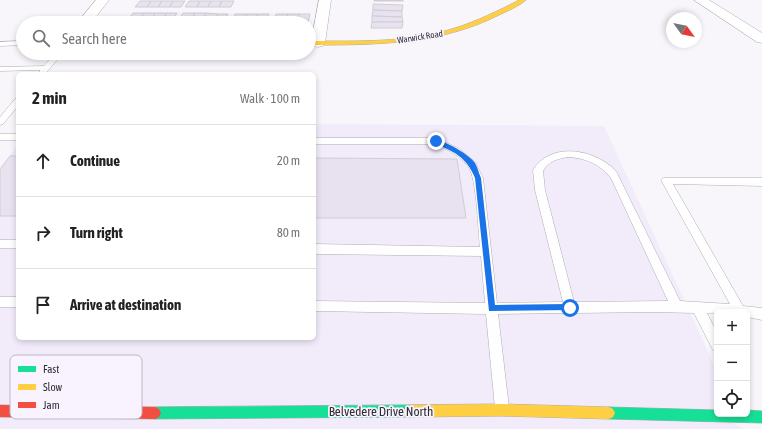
<!DOCTYPE html>
<html lang="en">
<head>
<meta charset="utf-8">
<style>
  body { margin:0; font-family:"Asap Condensed",sans-serif; background:#f2f2f2; color:#222 }
  .controls { position:absolute; right:12px; bottom:12px; display:grid; overflow:hidden; border-radius:6px; box-shadow:0 2px 6px #0003 }
  .controls button { width:36px; height:36px; display:grid; place-items:center; padding:0; border:0; border-bottom:1px solid #e0e0e0; background:#fff; color:#222; font:20px sans-serif }
  .compass { position:absolute; left:666px; top:12px; width:36px; height:36px; border-radius:50%; background:#fff; box-shadow:0 2px 6px #0003; rotate:123deg }
  .stop { position:absolute; width:12px; height:12px; margin:-9px; border:3px solid #1a73e8; border-radius:50%; background:#fff }
  .stop.end { background:#1a73e8; border-color:#fff; box-shadow:0 1px 4px #0008 }
  .list { margin:0; padding:0; list-style:none }
  h2 { display:flex; justify-content:space-between; align-items:center; height:52px; margin:0; padding:0 16px; font-size:17px }
  h2 small { font-size:13px; font-weight:400; color:#767676 }
  .list li { display:grid; grid-template-columns:26px 1fr auto; gap:12px; align-items:center; box-sizing:border-box; height:72px; padding:0 16px; border-top:1px solid #e0e0e0 }
  .list b { display:block; font-size:15px; white-space:nowrap }
  .list em { font-size:13px; font-style:normal; color:#767676 }
  .icon { flex:none; width:22px; height:22px; fill:none; stroke:currentColor; stroke-width:2; stroke-linecap:round; stroke-linejoin:round }
  .map { position:relative; flex:none; width:762px; height:429px; overflow:hidden }
  .search { position:absolute; background:#fff; box-shadow:0 2px 6px #0003; left:16px; top:16px; width:300px; height:44px; display:flex; align-items:center; gap:10px; box-sizing:border-box; padding:0 14px; border-radius:22px; color:#767676; font-size:15px }
  .panel { position:absolute; background:#fff; box-shadow:0 2px 6px #0003; left:16px; top:72px; width:300px; height:268px; border-radius:6px }
  .map>svg:first-child { display:block }
  .built { fill:#f2ecfa }
  .building { fill:#e8e1ef; stroke:#d0ced3 }
  .lines { fill:none; stroke-linecap:round; stroke-linejoin:round }
  .lane-casing { stroke:#afadb1; stroke-width:1 }
  .street-casing { stroke:#afadb1; stroke-width:1 }
  .fast-casing { stroke:#afadb1; stroke-width:1 }
  .slow-casing { stroke:#afadb1; stroke-width:1 }
  .jam-casing { stroke:#afadb1; stroke-width:1 }
  .lane { fill:#fefefe; fill-rule:evenodd }
  .street { fill:#fefefe; fill-rule:evenodd }
  .fast { fill:#16e098; fill-rule:evenodd }
  .slow { fill:#ffcf43; fill-rule:evenodd }
  .jam { fill:#f24e42; fill-rule:evenodd }
  .route { fill:#1a73e8 }
  .labels { text-anchor:middle; dominant-baseline:central; stroke-width:3.5; stroke-linejoin:round; paint-order:stroke }
  .far-street-label { font-size:9px; fill:#312e33; stroke:#f8f3fe }
  .near-street-label { font-size:13px; fill:#312e33; stroke:#f8f3fe }
  .key { fill:#f8f3fe; stroke:#bcb8c1; stroke-width:1 }
  .key-label { font-size:11px; fill:#312e33 }
</style>
</head>
<body>
<div class="map">
<svg width="762" height="429" viewBox="0 0 762 429">
  <rect width="100%" height="100%" fill="#f8f6fb"/>
  <path class="built" d="M314,124L604,126L717,371V414L744,429H0V169L18,144V338H314Z"/>
  <g class="building">
    <rect x="374" y="0" width="29" height="1"/>
    <path d="M140,1H151L147,7H135Z"/>
    <path d="M151,1H162L158,7H147Z"/>
    <path d="M162,1H173L170,7H158Z"/>
    <path d="M173,1H185L181,7H170Z"/>
    <path d="M189,1H200L197,7H185Z"/>
    <path d="M200,1H211L208,7H197Z"/>
    <path d="M211,1H222L219,7H208Z"/>
    <path d="M222,1H234L231,7H219Z"/>
    <path d="M373,4L403,5L402,11L373,10Z"/>
    <path d="M373,10L402,11V17L372,16Z"/>
    <path d="M133,13H144L137,23H125Z"/>
    <path d="M144,13H155L149,23H137Z"/>
    <path d="M155,13H167L160,23H149Z"/>
    <path d="M167,13H177L171,23H160Z"/>
    <path d="M183,13H195L190,23H177Z"/>
    <path d="M195,13H206L201,23H190Z"/>
    <path d="M206,13L218,14L213,23H201Z"/>
    <path d="M218,14H228L224,23H213Z"/>
    <path d="M235,14H247L243,23H231Z"/>
    <path d="M247,14H258L254,23H243Z"/>
    <path d="M258,14H269L266,23H254Z"/>
    <path d="M276,14H288L285,23H273Z"/>
    <path d="M288,14H299L296,23H285Z"/>
    <path d="M299,14H310L308,23H296Z"/>
    <path d="M372,16L402,17L403,22H372Z"/>
    <path d="M372,22H403L402,28H371Z"/>
    <path d="M10,156H18V216H0V169Z"/>
    <path d="M314,158L457,159L466,218H314Z"/>
  </g>
  <g class="lines">
    <defs>
      <g id="lane">
        <path d="M23,41V45L0,46V42Z"/>
        <path d="M55,53H63L45,74H39L40,70L0,71V67L44,66Z"/>
        <path d="M18,98V106L3,124L0,125V117L15,99Z"/>
        <rect x="0" y="134" width="18" height="6"/>
        <path d="M314,138H436L458,148L475,162L483,178L497,303L563,302L535,190L533,170C551,141 595,149 616,171L680,301L730,304L661,180L663,178H762V186L673,184L743,306L762,308V320L747,317V312L707,313L717,333V352L713,350L694,313L656,312L498,314L509,408L507,413L502,415L497,413L495,408L486,314L314,311V301L485,303L481,256L314,254V244L480,247C478,230 477,178 468,166C460,155 446,149 435,144H314ZM568,157C586,158 600,164 611,178L668,301L574,302L545,190L543,171C549,161 557,159 568,157Z"/>
        <rect x="0" y="240" width="18" height="8"/>
        <rect x="0" y="297" width="18" height="10"/>
      </g>
      <g id="street">
        <path d="M96,0H109L91,23H77Z"/>
        <path d="M319,0H331L325,43L323,46L318,47L313,46L311,43Z"/>
        <path d="M694,0H709L762,33V43L757,42Z"/>
      </g>
      <g id="fast">
        <path d="M410,405L414,407L416,411L414,415L410,417L155,419L151,417L149,413L151,409L155,407Z"/>
        <path d="M609,407L717,410V414H747V410L762,411V423L609,419L605,417L603,413L605,409Z"/>
      </g>
      <g id="slow">
        <path d="M519,0H526C519,6 508,11 499,15C440,45 374,45 309,45V41C357,41 408,43 455,28C477,21 498,11 519,0Z"/>
        <path d="M502,404L609,407L613,409L615,413L613,417L609,419L502,416L410,417L406,415L404,411L406,407L410,405Z"/>
      </g>
      <path id="jam" d="M0,405L155,407L159,409L161,413L159,417L155,419L0,417Z"/>
    </defs>
    <use href="#lane" class="lane-casing"/>
    <use href="#street" class="street-casing"/>
    <use href="#fast" class="fast-casing"/>
    <use href="#slow" class="slow-casing"/>
    <use href="#jam" class="jam-casing"/>
    <use href="#lane" class="lane"/>
    <use href="#street" class="street"/>
    <use href="#fast" class="fast"/>
    <use href="#slow" class="slow"/>
    <use href="#jam" class="jam"/>
  </g>
  <path class="route" d="M434,140C443,139 470,155 475,163C478,168 479,174 481,178L495,305L570,304L574,308L573,310L489,311L475,178C466,156 454,152 434,143Z"/>
  <g class="labels">
    <g class="far-street-label">
      <text transform="translate(420 37) rotate(-9)">Warwick Road</text>
    </g>
    <g class="near-street-label">
      <text x="381" y="411">Belvedere Drive North</text>
    </g>
  </g>
  <rect x="10" y="355" width="132" height="64" rx="6" class="key"/>
  <rect x="18" y="366" width="18" height="6" fill="#16e098"/>
  <rect x="18" y="384" width="18" height="6" fill="#ffcf43"/>
  <rect x="18" y="402" width="18" height="6" fill="#f24e42"/>
  <g class="key-label">
    <text x="43" y="373">Fast</text>
    <text x="43" y="391">Slow</text>
    <text x="43" y="409">Jam</text>
  </g>
</svg>
<div class="controls">
<button>+</button>
<button>−</button>
<button><svg class="icon" aria-label="locate" viewBox="0 0 24 24"><circle cx="12" cy="12" r="6"/><path d="M12 2v4M12 18v4M2 12h4M18 12h4"/></svg></button>
</div>
<svg class="compass" viewBox="-18 -18 36 36"><path d="M0-13l5 13h-10z" fill="#e53935"/><path d="M0 13l5-13h-10z" fill="#767676"/></svg>
<div class="stop" style="left:570px;top:308px"></div>
<div class="stop end" style="left:436px;top:141px"></div>
<div class="search"><svg class="icon" aria-label="search" viewBox="0 0 24 24"><circle cx="10" cy="10" r="6"/><path d="M15 15l6 6"/></svg>Search here</div>
<section class="panel">
<h2>2 min<small>Walk · 100 m</small></h2>
<ul class="list">
<li><svg class="icon" aria-label="ahead" viewBox="0 0 24 24"><path d="M12 20V5M6 11l6-6 6 6"/></svg><div><b>Continue</b></div><em>20 m</em></li>
<li><svg class="icon" aria-label="right" viewBox="0 0 24 24"><path d="M7 20v-9h11M14 6l5 5-5 5"/></svg><div><b>Turn right</b></div><em>80 m</em></li>
<li><svg class="icon" aria-label="arrive" viewBox="0 0 24 24"><path d="M6 21V4h12l-3 4 3 4H6"/></svg><div><b>Arrive at destination</b></div></li>
</ul>
</section>
</div>
</body>
</html>
